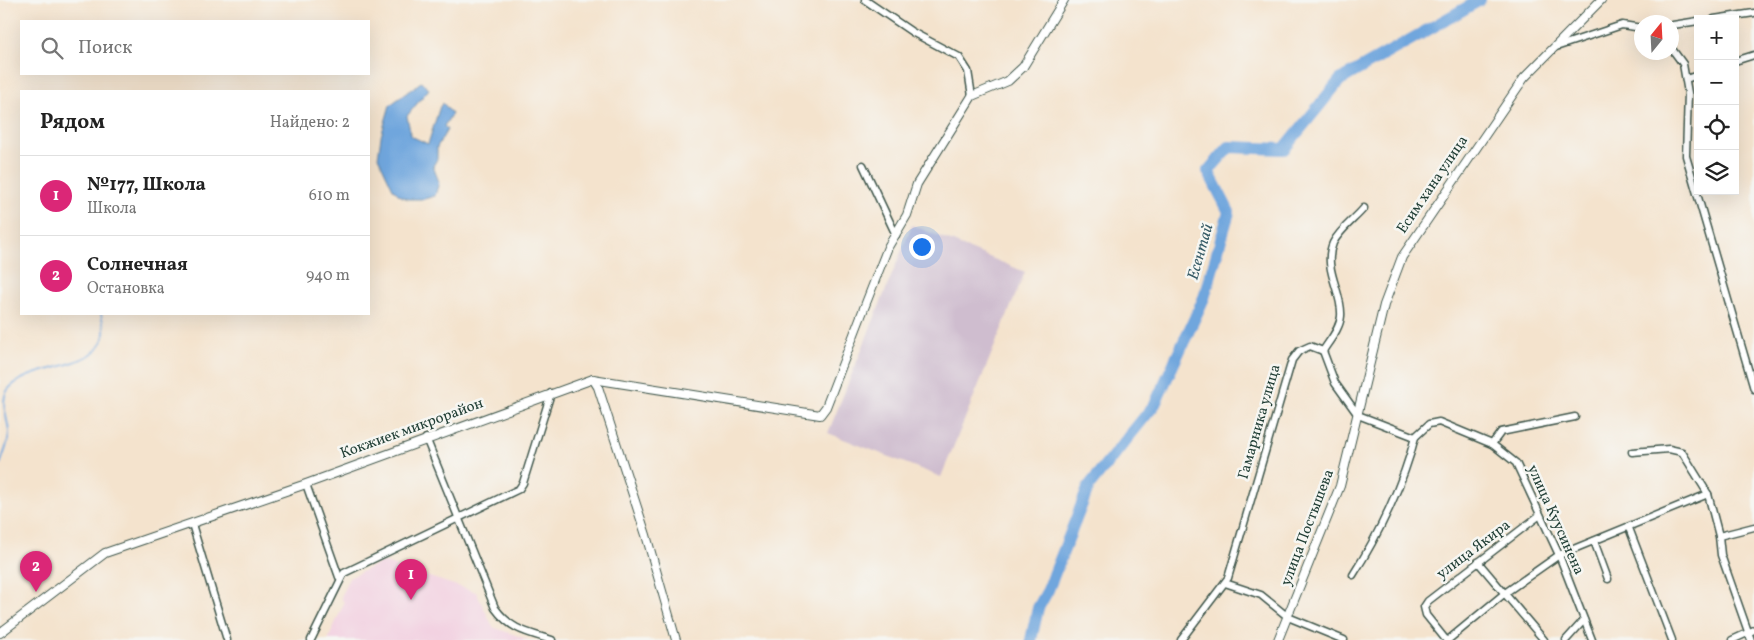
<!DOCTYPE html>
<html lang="ru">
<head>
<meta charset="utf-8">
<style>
  body { margin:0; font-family:Vollkorn,serif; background:#f6f6f6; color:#222 }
  .controls { position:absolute; right:15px; top:15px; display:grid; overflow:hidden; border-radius:0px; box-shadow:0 5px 20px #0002 }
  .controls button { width:45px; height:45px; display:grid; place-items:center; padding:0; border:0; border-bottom:1px solid #e0e0e0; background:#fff; color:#222; font:25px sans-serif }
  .compass { position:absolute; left:1634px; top:15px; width:45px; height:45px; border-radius:50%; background:#fff; box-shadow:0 5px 20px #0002; rotate:18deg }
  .you { position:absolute; left:921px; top:246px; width:18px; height:18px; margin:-12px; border:4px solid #fff; border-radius:50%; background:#1a73e8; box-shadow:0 0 0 8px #1a73e833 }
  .badge { display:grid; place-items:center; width:32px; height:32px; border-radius:50%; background:#db2777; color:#fff; font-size:16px; font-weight:700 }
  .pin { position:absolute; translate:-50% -41px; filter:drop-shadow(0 1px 2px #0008) }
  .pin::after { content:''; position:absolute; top:26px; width:18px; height:15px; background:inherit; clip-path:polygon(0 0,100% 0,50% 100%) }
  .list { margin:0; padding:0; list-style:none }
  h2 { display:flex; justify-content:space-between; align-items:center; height:65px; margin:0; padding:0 20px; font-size:21px }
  h2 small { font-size:16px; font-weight:400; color:#767676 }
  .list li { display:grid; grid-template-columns:32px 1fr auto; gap:15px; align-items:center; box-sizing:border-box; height:80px; padding:0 20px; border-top:1px solid #e0e0e0 }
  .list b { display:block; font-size:19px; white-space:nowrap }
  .list p { margin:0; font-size:16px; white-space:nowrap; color:#767676 }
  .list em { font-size:16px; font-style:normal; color:#767676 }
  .icon { flex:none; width:28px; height:28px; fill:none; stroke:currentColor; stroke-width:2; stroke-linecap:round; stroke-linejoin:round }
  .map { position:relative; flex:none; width:1754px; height:640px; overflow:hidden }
  .search { position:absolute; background:#fff; box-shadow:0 5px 20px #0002; left:20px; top:20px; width:350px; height:55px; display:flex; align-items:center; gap:12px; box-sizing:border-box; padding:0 18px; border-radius:0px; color:#767676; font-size:19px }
  .panel { position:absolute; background:#fff; box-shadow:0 5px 20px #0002; left:20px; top:90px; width:350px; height:225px; border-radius:0px }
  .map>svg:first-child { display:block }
  .built { fill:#f2cfe0 }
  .industrial { fill:#cfbdcf }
  .water { fill:#70a6dd; stroke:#487288 }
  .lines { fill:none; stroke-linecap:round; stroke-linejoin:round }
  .stream { stroke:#70a6dd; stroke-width:2 }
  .river { stroke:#70a6dd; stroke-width:12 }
  .minor-casing { stroke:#3f564b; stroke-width:9 }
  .tertiary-casing { stroke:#3f564b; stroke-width:10 }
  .minor { stroke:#fff; stroke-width:6 }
  .tertiary { stroke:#fff; stroke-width:8 }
  .labels { text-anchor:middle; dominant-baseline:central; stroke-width:5; stroke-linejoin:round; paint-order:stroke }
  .street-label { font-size:15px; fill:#1f3d34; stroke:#f6f6f2 }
  .water-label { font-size:16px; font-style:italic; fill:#375c67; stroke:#f6f6f2 }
</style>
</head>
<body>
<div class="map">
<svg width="1754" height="640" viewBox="0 0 1754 640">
  <rect width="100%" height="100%" fill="#f6f6f2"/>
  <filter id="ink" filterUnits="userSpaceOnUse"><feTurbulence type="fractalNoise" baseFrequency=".02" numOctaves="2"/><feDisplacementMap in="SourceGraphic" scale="10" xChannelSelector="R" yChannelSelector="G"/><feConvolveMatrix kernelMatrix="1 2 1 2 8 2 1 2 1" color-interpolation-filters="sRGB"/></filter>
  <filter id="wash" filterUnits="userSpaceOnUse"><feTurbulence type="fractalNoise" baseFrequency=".0096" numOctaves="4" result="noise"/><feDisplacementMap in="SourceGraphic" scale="20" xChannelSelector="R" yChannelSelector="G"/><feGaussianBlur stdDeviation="1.12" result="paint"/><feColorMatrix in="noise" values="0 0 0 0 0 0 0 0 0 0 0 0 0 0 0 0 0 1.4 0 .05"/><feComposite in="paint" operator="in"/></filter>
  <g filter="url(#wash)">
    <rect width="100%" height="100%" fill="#f4e3cd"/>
    <path class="built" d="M382,562L476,592L493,627L529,640H328L344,603L341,597L349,578Z"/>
    <path class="industrial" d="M912,225L1025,272L941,477L828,433Z"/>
    <path class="water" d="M421,82L429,89L407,116L411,136L428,144L440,106L443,103L452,114L444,126L447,130L437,147V159L433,166L439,182L435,196L424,199H408L400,196L393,189L378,157L381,136L390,105Z"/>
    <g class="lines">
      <path class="stream" d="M0,465C3,455 9,443 9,432C8,419 0,403 7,391C27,362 100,373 104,333C105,327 102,319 101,314"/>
      <path class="river" d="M1031,640L1038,608L1048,590L1089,486L1155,404L1204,298L1229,212L1208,171L1229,147L1284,149L1340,80L1480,0"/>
    </g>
  </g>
  <g filter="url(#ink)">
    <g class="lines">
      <defs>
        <g id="minor">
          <path d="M865,0L912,32L959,57L968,71L972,96"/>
          <path d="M1714,19L1754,13"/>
          <path d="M1673,25L1698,21"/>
          <path d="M1556,47L1622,25L1642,28"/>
          <path d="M1672,49L1683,64L1688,93L1686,156L1754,389"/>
          <path d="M1735,61L1754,55"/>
          <path d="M1686,79L1698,75"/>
          <path d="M863,165L896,235"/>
          <path d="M1323,351L1335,383L1358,415L1415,437L1429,424L1439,422L1492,444L1516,463L1559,555L1592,640"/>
          <path d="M426,438L495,608C511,630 526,632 552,640"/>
          <path d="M1492,444L1501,432L1575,417"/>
          <path d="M1632,452L1669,449L1682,452L1708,494L1719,536L1721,555L1751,640"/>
          <path d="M306,484L339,577"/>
          <path d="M192,524L227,640"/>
          <path d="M1629,528L1672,640"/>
          <path d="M1719,536L1754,527"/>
          <path d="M1594,541L1608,579"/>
          <path d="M1478,562L1544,640"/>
          <path d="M1353,575C1378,536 1404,482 1415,437"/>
          <path d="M1225,583L1261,595L1288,617L1344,640"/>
          <path d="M311,640L344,573L519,489L523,483L551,393"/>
          <path d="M1181,640L1228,578L1292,360L1299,351L1310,346L1323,351C1329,341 1340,329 1341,316C1343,293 1322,268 1333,243C1340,229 1355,219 1364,208"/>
          <path d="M1446,640L1426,615L1424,607L1428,601L1540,515"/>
          <path d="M1448,640L1505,593L1559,555L1708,494"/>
          <path d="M1566,640L1584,620"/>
          <path d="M1732,640L1754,630"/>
        </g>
        <g id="tertiary">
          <path d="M593,379L598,387L646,535L676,640"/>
          <path d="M0,633L105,553L306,484L593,379L820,415L826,407L866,303L888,247L907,215L917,184L972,96L1008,81L1023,67L1064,0"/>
          <path d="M1278,640L1340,486L1384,305L1402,257L1524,78L1601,0"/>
        </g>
      </defs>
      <use href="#minor" class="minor-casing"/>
      <use href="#tertiary" class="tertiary-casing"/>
      <use href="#minor" class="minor"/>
      <use href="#tertiary" class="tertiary"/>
    </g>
  </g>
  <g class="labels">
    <g class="street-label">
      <text transform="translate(1433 185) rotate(-56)">Есим хана улица</text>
      <text transform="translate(1260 422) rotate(-74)">Гамарника улица</text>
      <text transform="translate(412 429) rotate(-20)">Кокжиек микрорайон</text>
      <text transform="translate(1555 520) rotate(66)">улица Куусинена</text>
      <text transform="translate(1308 528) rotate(-69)">улица Постышева</text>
      <text transform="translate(1474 550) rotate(-37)">улица Якира</text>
    </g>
    <g class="water-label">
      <text transform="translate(1201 252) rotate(-74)">Есентай</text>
    </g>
  </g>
</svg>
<div class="controls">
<button>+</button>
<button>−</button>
<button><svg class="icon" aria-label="locate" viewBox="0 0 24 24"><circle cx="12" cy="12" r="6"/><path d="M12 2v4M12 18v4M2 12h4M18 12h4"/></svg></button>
<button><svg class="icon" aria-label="layers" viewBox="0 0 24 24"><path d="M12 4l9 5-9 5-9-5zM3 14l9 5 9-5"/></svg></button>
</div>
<svg class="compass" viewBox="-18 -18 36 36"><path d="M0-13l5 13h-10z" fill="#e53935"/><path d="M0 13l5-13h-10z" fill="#767676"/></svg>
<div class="you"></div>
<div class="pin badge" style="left:411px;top:600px">1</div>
<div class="pin badge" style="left:36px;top:592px">2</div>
<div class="search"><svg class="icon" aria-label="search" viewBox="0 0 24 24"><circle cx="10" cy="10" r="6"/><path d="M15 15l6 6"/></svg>Поиск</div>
<section class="panel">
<h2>Рядом<small>Найдено: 2</small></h2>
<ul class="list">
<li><span class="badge">1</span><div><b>№177, Школа</b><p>Школа</p></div><em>610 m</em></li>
<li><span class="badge">2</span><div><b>Солнечная</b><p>Остановка</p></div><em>940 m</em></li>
</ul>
</section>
</div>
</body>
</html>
